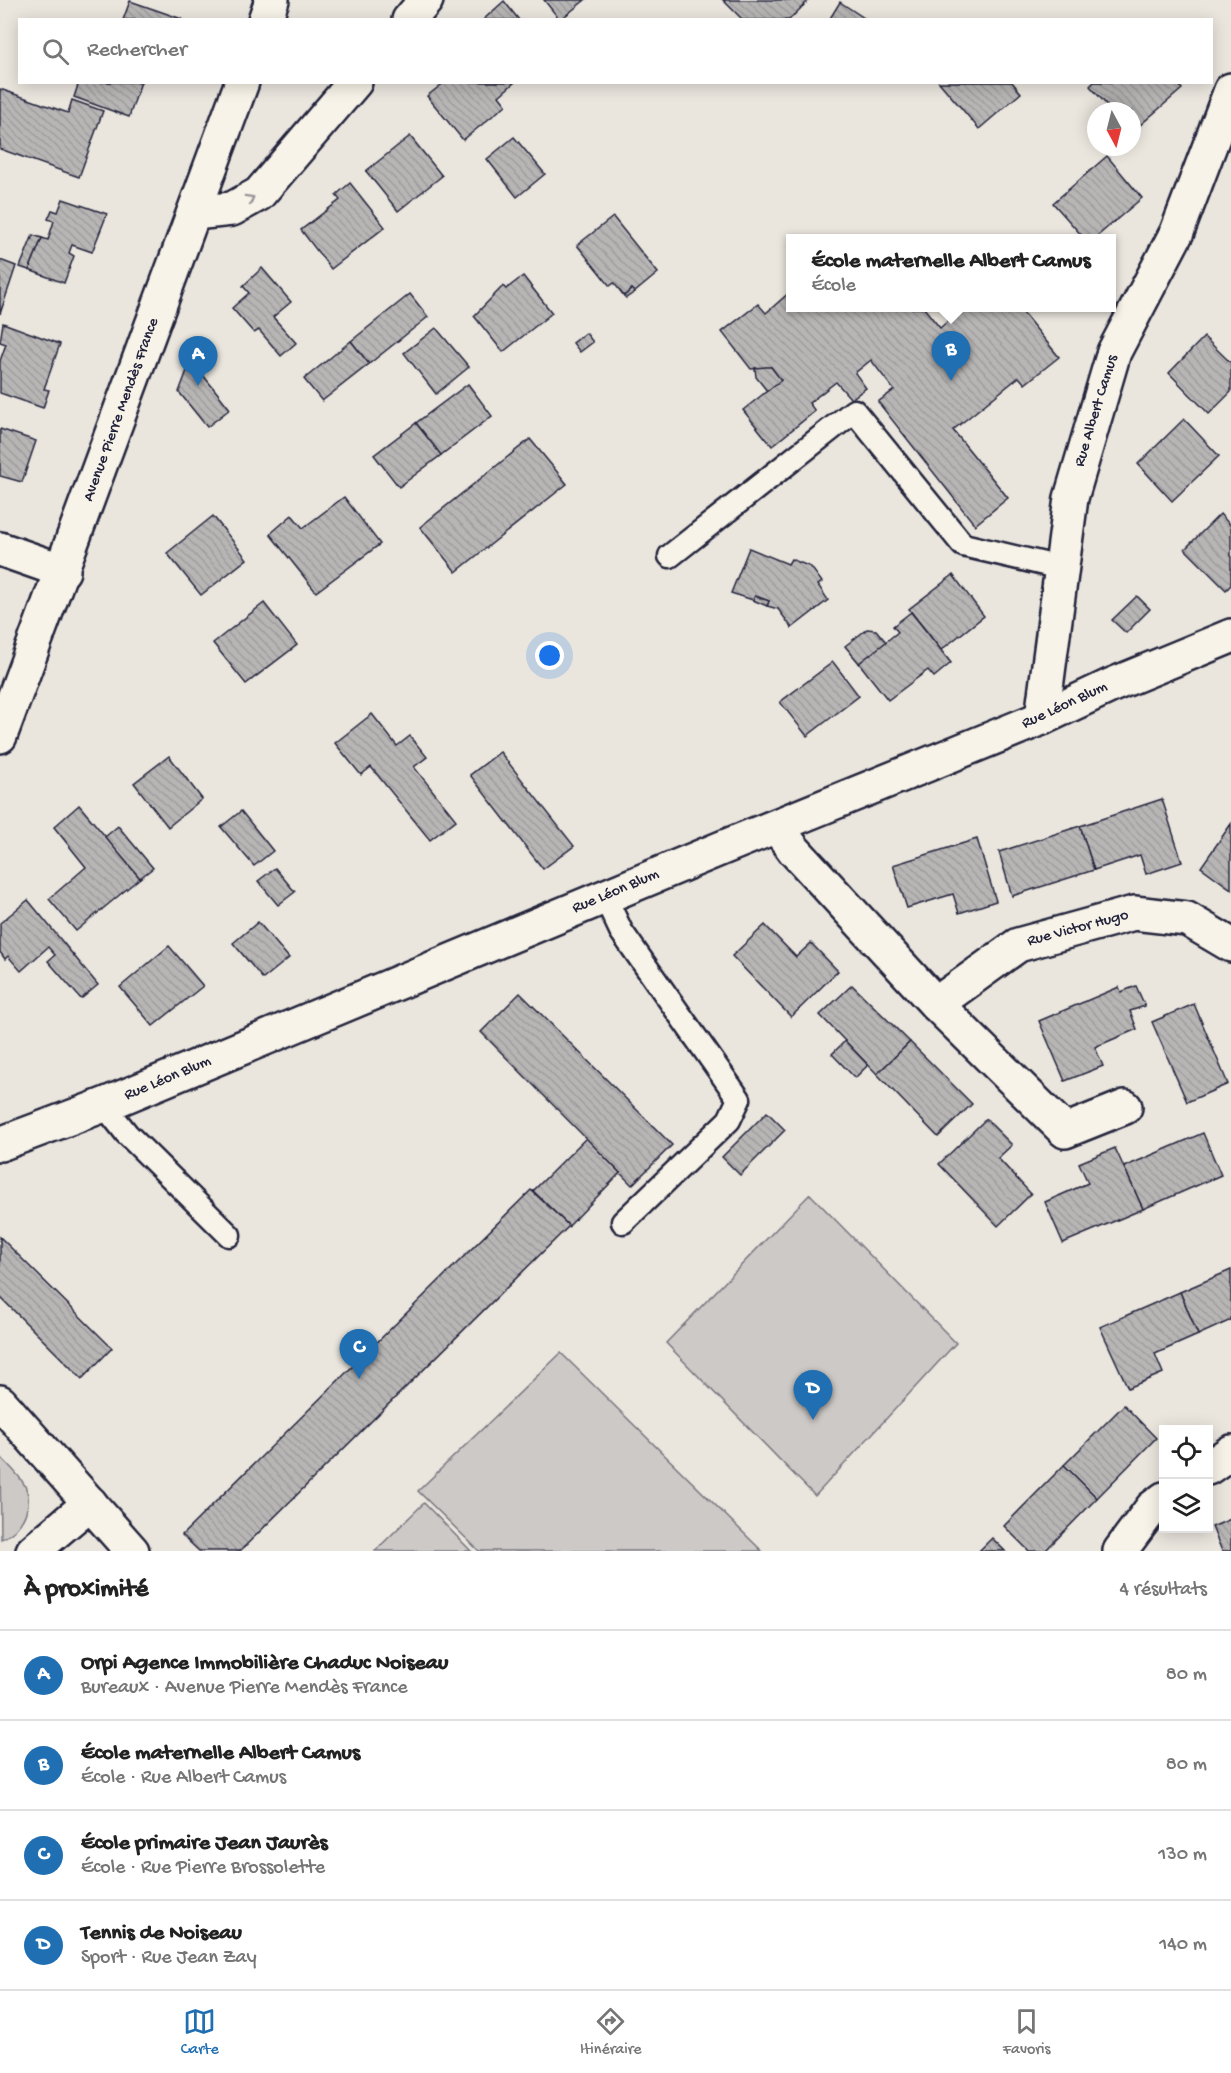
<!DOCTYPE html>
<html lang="fr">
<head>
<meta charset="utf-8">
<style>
  body { margin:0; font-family:"Gochi Hand",sans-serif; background:#f6f6f6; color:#222 }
  .controls { position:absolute; right:18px; bottom:18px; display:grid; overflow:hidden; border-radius:0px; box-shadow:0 3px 15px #0003 }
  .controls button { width:54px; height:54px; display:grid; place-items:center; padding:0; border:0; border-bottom:2px solid #e0e0e0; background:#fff; color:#222; font:30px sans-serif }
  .compass { position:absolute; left:1087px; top:102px; width:54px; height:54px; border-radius:50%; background:#fff; box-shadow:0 3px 15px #0003; rotate:173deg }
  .you { position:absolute; left:550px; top:656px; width:21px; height:21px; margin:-15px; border:4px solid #fff; border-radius:50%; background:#1a73e8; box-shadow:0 0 0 9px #1a73e833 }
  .badge { display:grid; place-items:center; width:39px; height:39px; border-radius:50%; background:#1f6fb2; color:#fff; font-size:20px; font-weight:700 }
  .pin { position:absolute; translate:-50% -50px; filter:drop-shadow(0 2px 3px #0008) }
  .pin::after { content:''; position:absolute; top:32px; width:21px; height:18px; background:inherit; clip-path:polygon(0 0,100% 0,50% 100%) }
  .popup { position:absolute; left:786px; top:234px; width:330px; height:78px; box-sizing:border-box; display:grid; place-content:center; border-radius:0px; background:#fff; filter:drop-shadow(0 2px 4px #0005); font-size:20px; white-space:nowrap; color:#767676 }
  .popup b { font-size:22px; color:#222 }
  .popup::after { content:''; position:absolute; left:50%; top:100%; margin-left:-12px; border:12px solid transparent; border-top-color:#fff }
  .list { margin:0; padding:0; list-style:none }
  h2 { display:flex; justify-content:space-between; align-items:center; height:78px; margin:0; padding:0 24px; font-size:26px }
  h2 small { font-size:20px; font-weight:400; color:#767676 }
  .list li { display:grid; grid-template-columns:39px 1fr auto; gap:18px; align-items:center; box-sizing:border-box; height:90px; padding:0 24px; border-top:2px solid #e0e0e0 }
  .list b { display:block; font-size:22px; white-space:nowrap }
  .list p { margin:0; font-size:20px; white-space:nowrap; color:#767676 }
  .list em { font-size:20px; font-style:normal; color:#767676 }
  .icon { flex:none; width:33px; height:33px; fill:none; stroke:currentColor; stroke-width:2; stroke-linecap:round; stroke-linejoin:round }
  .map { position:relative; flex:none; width:1231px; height:1551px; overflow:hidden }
  .search { position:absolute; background:#fff; box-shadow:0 3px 15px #0003; left:18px; right:18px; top:18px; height:66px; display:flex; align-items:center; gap:15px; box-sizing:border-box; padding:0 21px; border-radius:0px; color:#767676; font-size:22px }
  .sheet { height:438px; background:#fff }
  nav { display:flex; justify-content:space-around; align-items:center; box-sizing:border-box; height:84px; border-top:2px solid #e0e0e0; background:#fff; font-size:16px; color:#767676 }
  nav a { display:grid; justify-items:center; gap:3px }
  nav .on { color:#1f6fb2 }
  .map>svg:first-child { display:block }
  .grass { fill:#cdc9c6; stroke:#787680; stroke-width:1.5 }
  .building { fill:url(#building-back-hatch); stroke:#22223b; stroke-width:1.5 }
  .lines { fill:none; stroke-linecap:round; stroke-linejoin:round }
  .lane-casing { stroke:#22223b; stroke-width:27 }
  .street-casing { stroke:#22223b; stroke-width:38 }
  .secondary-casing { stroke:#22223b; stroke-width:38 }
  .lane { stroke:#f7f3e8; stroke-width:22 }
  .street { stroke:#f7f3e8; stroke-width:33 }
  .secondary { stroke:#f7f3e8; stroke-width:33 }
  .oneway { stroke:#97959a }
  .labels { text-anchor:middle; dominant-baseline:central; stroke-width:4.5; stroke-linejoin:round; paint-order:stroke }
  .street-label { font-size:16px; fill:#22223b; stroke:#f7f3e8 }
</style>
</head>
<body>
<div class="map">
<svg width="1231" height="1551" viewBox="0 0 1231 1551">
  <defs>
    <pattern id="building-back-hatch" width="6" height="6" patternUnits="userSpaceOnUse" patternTransform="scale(1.5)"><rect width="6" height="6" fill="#b8b6b5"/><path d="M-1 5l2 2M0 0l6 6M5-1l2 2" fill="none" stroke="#9e9c9d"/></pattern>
  </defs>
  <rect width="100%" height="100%" fill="#eae6de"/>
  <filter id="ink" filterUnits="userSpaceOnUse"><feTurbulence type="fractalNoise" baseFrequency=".0167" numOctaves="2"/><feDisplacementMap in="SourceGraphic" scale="12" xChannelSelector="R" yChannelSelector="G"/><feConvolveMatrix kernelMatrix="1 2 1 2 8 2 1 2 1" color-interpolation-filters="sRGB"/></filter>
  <g filter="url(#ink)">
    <g class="grass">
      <path d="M810,1194L956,1343L815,1496L666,1343Z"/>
      <path d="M561,1353L762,1551H479L418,1491Z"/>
      <path d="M0,1456C7,1464 16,1472 22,1481C37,1502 22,1531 1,1539Z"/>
      <path d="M424,1503L471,1551H375Z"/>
    </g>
    <g class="building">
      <path d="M544,0H585L560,20Z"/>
      <path d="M723,0H807L808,1L789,20H743Z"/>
      <path d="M130,1L182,19L123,20Z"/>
      <path d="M504,1L519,20H483Z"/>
      <path d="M840,2L867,20H829Z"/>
      <path d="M79,82H141L129,117L74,97Z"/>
      <path d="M445,82H515L499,96L506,105L463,140L427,96Z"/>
      <path d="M939,82H1012L1021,93L979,129Z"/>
      <path d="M1094,82H1177L1182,89L1132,132V111H1112L1090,86Z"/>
      <path d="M0,89L68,113L72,100L103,111L79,177L0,149Z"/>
      <path d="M410,136L442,176L398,211L366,171Z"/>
      <path d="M514,137L545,174L517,197L487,159Z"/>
      <path d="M1107,156L1142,198L1095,238H1084L1053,203Z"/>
      <path d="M350,183L385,227L331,269L301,230L340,200L336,195Z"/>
      <path d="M63,199L107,214L92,252L72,245L69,253L74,256L64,283L29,270L42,238L48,240L54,221L48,219L52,210L58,212Z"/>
      <path d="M613,217L658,273L635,292L632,289L624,296L614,283L610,286L577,245Z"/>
      <path d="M33,235L42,238L29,270L20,267Z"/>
      <path d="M0,260L16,266L0,314Z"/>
      <path d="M262,268L291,302L273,317L296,343L281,356L259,330L254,333L232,308L249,293L243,286Z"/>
      <path d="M523,276L552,313L503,352L474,316L503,286L506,289Z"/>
      <path d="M632,289L635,292L626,298L624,296Z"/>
      <path d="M790,292V308H924L940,328L963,308H1019L1059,357L1025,384L1019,377L953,430L1008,498L975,525L878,402L894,390L871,360L855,373L866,388L851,399L836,382L809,403L815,411L772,446L743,410L781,380L771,367L751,369L722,332L758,304L766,313Z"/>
      <path d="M410,294L428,317L369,364L351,341Z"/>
      <path d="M3,323L60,344L44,389L49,390L43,408L0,393V361L6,344L0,342Z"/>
      <path d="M436,328L469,367L436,394L404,353Z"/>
      <path d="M586,333L593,342L580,352L573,343Z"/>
      <path d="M1204,337L1231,363V392L1209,414L1169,373Z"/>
      <path d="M351,341L369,364L322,401L304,379Z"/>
      <path d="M191,360L230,409L207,427L179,392Z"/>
      <path d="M766,367H771L781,380L767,391L756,377L755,368Z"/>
      <path d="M468,384L492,416L441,455L416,423Z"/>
      <path d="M1184,419L1219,456L1172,501L1138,464Z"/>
      <path d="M416,423L441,455L399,487L374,455Z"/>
      <path d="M0,429L36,441L22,482L0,476Z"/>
      <path d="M530,439L567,484L456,572L420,527Z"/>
      <path d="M344,497L380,544L316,592L270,534L292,515L303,528Z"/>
      <path d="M1220,514L1231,526V585L1226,590L1185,549Z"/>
      <path d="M213,516L247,559L201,595L167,553Z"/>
      <path d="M749,548L788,564L791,559L811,567L822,582L818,585L828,600L792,628L778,609L767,606L769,601L755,596L753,600L731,593Z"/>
      <path d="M953,575L984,616L941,650L909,609Z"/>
      <path d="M755,596L769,601L767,606L753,600Z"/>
      <path d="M1137,596L1150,609L1126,633L1112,620Z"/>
      <path d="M264,603L297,645L246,684L213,643Z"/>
      <path d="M911,612L951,663L934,677L928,670L888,700L859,663L898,632L893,626Z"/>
      <path d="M867,629L876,630L886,642L859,663L845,646Z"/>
      <path d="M833,662L859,696L807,736L780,702Z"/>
      <path d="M372,714L397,746L410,736L427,757L414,767L456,820L430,840L371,767L361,775L335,743Z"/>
      <path d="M500,752L574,846L543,869L470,775Z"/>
      <path d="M169,756L202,799L168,827L134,783Z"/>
      <path d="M1162,799L1182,862L1146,874L1140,855L1094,870L1080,826Z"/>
      <path d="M79,805L140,878L76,931L49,899L86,867L54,827Z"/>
      <path d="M241,811L273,851L254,866L221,827Z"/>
      <path d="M1231,824V889L1201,867Z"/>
      <path d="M118,826L153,868L140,878L105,837Z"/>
      <path d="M1080,826L1094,870L1012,896L999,852Z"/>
      <path d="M977,839L996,901L959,913L953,894L907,908L893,865Z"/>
      <path d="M275,868L295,892L278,905L258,881Z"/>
      <path d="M28,900L98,985L81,999L48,961L55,955L48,947L21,971L8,956L5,959L0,952V923Z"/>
      <path d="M258,922L289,958L263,979L233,943Z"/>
      <path d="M765,925L796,957L811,943L838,971L791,1017L732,956Z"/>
      <path d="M169,946L203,986L153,1026L120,987Z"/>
      <path d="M852,985L910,1042L877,1074L820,1015Z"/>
      <path d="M1136,986L1145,1006L1130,1011L1137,1029L1095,1047L1103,1066L1065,1081L1039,1021L1119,987L1121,992Z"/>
      <path d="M520,993L672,1145L632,1185L481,1032Z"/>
      <path d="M1194,1004L1228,1084L1187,1102L1152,1022Z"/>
      <path d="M845,1041L868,1065L855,1078L832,1054Z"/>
      <path d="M910,1042L972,1104L938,1137L877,1074Z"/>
      <path d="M767,1112L785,1130L740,1175L722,1157Z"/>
      <path d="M986,1119L1012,1145L998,1158L1031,1194L998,1226L939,1164Z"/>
      <path d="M1203,1133L1221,1175L1143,1209L1124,1167Z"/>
      <path d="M586,1138L620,1173L569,1226L533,1191Z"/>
      <path d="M1115,1148L1143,1209L1063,1243L1045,1202L1088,1183L1079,1163Z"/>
      <path d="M531,1190L569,1226L240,1551H199L182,1535Z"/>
      <path d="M0,1237L112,1348L82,1379L0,1297Z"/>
      <path d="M1231,1270V1320L1198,1335L1180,1292Z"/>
      <path d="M1180,1292L1198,1335L1155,1354L1163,1373L1128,1388L1100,1327Z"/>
      <path d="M1124,1405L1156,1438L1097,1498L1064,1465Z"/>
      <path d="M1064,1465L1097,1498L1045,1551H1029L1004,1526Z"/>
      <path d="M1231,1519V1551H1222L1212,1527Z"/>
      <path d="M992,1538L1005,1551H979Z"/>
    </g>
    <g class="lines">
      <defs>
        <g id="lane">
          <path d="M670,556L854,411L963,545L1061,568"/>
          <path d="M605,897L621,931L739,1099L729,1120L623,1222"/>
          <path d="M104,1105L127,1134L229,1235"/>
        </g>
        <g id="street">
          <path d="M409,20L426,0"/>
          <path d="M194,213L232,209L259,194L355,82"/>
          <path d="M0,549L63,571"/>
          <path d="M1042,718L1071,498L1114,352L1177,232L1231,90"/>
          <path d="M777,827L794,850L936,1004L1018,945L1134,913L1187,919L1231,945"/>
          <path d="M936,1004L1065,1131L1125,1107"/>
          <path d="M0,1144L104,1105L722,848L1042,718L1112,685L1231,636"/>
          <path d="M1208,1468L1231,1452"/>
          <path d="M33,1551L90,1503"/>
          <path d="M1120,1551L1152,1508L1164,1499"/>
        </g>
        <g id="secondary">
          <path d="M265,20L272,0"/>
          <path d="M0,736L242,82"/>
          <path d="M0,1402L132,1551"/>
        </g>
      </defs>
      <use href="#lane" class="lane-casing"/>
      <use href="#street" class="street-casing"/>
      <use href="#secondary" class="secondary-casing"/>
      <use href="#lane" class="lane"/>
      <use href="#street" class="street"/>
      <use href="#secondary" class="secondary"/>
    </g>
    <defs><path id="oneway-chevron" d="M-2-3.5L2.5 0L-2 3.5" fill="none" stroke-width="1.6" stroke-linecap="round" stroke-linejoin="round" transform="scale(1.5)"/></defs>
    <use class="oneway" href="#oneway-chevron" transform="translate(250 199) rotate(-29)"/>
  </g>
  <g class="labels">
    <g class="street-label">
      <text transform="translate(122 410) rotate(-70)">Avenue Pierre Mendès France</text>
      <text transform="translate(1097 411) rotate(-73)">Rue Albert Camus</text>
      <text transform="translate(1065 706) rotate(-25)">Rue Léon Blum</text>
      <text transform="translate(616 892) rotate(-23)">Rue Léon Blum</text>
      <text transform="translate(1078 929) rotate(-15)">Rue Victor Hugo</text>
      <text transform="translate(168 1079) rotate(-23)">Rue Léon Blum</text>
    </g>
  </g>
</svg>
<div class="controls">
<button><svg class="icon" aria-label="locate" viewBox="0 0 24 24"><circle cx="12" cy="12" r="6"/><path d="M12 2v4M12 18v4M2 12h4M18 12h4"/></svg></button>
<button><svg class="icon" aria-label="layers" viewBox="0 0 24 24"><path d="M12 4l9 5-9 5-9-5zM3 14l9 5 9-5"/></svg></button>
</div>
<svg class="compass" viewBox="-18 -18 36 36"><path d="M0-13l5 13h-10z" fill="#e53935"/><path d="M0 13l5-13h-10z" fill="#767676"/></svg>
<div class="you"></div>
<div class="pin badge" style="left:198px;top:386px">A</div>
<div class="pin badge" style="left:951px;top:381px">B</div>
<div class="popup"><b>École maternelle Albert Camus</b>École</div>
<div class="pin badge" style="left:359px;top:1379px">C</div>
<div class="pin badge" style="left:813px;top:1420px">D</div>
<div class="search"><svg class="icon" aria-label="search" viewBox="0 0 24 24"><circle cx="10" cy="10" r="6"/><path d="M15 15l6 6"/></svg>Rechercher</div>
</div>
<section class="sheet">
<h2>À proximité<small>4 résultats</small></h2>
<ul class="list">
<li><span class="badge">A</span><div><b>Orpi Agence Immobilière Chaduc Noiseau</b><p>Bureaux · Avenue Pierre Mendès France</p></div><em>80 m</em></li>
<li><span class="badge">B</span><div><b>École maternelle Albert Camus</b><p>École · Rue Albert Camus</p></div><em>80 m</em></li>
<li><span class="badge">C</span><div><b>École primaire Jean Jaurès</b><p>École · Rue Pierre Brossolette</p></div><em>130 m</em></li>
<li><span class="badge">D</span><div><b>Tennis de Noiseau</b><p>Sport · Rue Jean Zay</p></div><em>140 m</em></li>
</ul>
</section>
<nav>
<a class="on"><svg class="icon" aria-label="map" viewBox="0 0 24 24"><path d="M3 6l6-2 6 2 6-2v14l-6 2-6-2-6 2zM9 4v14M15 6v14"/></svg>Carte</a>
<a><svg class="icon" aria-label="directions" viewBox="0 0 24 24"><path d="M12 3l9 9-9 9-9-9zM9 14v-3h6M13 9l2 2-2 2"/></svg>Itinéraire</a>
<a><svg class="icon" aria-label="saved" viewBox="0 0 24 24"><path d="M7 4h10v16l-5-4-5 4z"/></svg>Favoris</a>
</nav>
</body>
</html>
